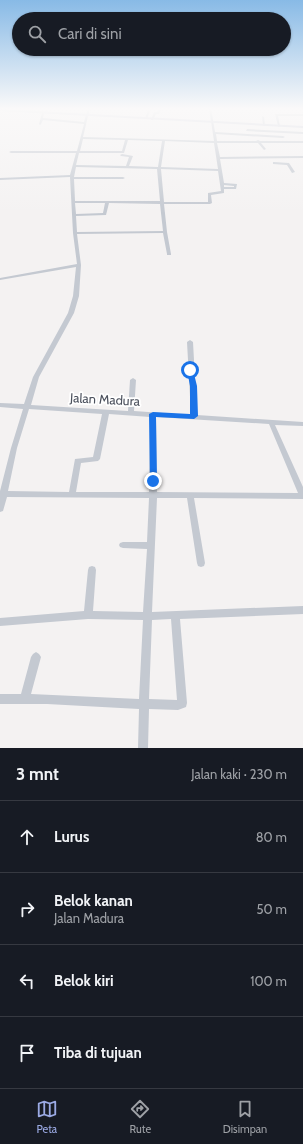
<!DOCTYPE html>
<html lang="id">
<head>
<meta charset="utf-8">
<style>
  body { margin:0; font-family:Cabin,sans-serif; background:#20242c; color:#f1f3f6 }
  .stop { position:absolute; width:12px; height:12px; margin:-9px; border:3px solid #1a73e8; border-radius:50%; background:#fff }
  .stop.end { background:#1a73e8; border-color:#fff; box-shadow:0 1px 4px #0008 }
  .list { margin:0; padding:0; list-style:none }
  h2 { display:flex; justify-content:space-between; align-items:center; height:52px; margin:0; padding:0 16px; font-size:17px }
  h2 small { font-size:13px; font-weight:400; color:#9ea1a6 }
  .list li { display:grid; grid-template-columns:26px 1fr auto; gap:12px; align-items:center; box-sizing:border-box; height:72px; padding:0 16px; border-top:1px solid #363941 }
  .list b { display:block; font-size:15px; white-space:nowrap }
  .list p { margin:0; font-size:13px; white-space:nowrap; color:#9ea1a6 }
  .list em { font-size:13px; font-style:normal; color:#9ea1a6 }
  .icon { flex:none; width:22px; height:22px; fill:none; stroke:currentColor; stroke-width:2; stroke-linecap:round; stroke-linejoin:round }
  .map { position:relative; flex:none; width:303px; height:748px; overflow:hidden }
  .search { position:absolute; background:#171b24; box-shadow:0 1px 3px #0004; left:12px; right:12px; top:12px; height:44px; display:flex; align-items:center; gap:10px; box-sizing:border-box; padding:0 14px; border-radius:22px; color:#9ea1a6; font-size:15px }
  .sheet { height:340px; background:#171b24 }
  nav { display:flex; justify-content:space-around; align-items:center; box-sizing:border-box; height:56px; border-top:1px solid #363941; background:#171b24; font-size:11px; color:#9ea1a6 }
  nav a { display:grid; justify-items:center; gap:2px }
  nav .on { color:#9baae4 }
  .map>svg:first-child { display:block }
  .lines { fill:none; stroke-linecap:round; stroke-linejoin:round }
  .street { fill:#c4c9d1; fill-rule:evenodd }
  .secondary { fill:#c7cbd8; fill-rule:evenodd }
  .route { fill:#1a73e8 }
  .labels { text-anchor:middle; dominant-baseline:central; stroke-width:3.5; stroke-linejoin:round; paint-order:stroke }
  .street-label { font-size:13px; fill:#4c515d; stroke:#fff }
</style>
</head>
<body>
<div class="map">
<svg width="303" height="748" viewBox="0 0 303 748">
  <rect width="100%" height="100%" fill="#f4f2f2"/>
  <g class="lines">
    <g class="street">
      <path d="M88,108H90L83,137L214,141L209,108H211L215,132L283,136L285,137L283,138L216,134L217,141H256L258,140L260,141H303V143H261L266,149L264,150L258,143H217L220,157L303,156V158L220,159L224,183L237,184L236,189H224V193L211,195L212,203L210,204H164L167,232L171,254V255H167V254L163,233L77,234L81,265L79,296L74,313L39,377L31,405L128,411L130,380L133,378L136,380L134,411L191,415L187,342L190,340L193,342L197,415L303,422V426L275,425L303,487V499L194,498L205,563L204,566L201,567L198,566L197,563L187,498H157L152,612L303,606V614L180,619L187,703L186,707L178,710L149,709L148,748H138L139,709L47,704H0V694H21L31,657L33,654L36,652L39,654L41,657L31,694L139,699L143,620L88,619L0,626V618L84,611L88,570L89,567L92,566L95,567L96,570L93,611L143,612L147,549L123,548L120,547L119,545L120,543L123,542H147L149,498L7,497L3,511L0,512V491L11,448L23,409L0,407V403L24,404L33,377L68,313L73,296L76,267L0,280V278L77,264L73,233L70,177L0,180V178L70,175L76,153H11L9,152L11,151H77L84,124L43,120L41,124L40,125L39,124L42,113L43,112L44,113L43,118L84,122ZM83,139L125,140L122,151H80ZM128,140L162,141L158,167L129,166L133,156L122,154L120,155L121,156L129,157L126,166L76,165L79,153H124ZM165,141L214,143L218,169L161,167ZM76,167L157,169L160,201H75L74,179H123L125,178L123,177H74ZM161,169L218,171L221,191L208,193V202H164ZM224,185L234,186V187H224ZM75,203H105L103,213L76,214ZM109,203L160,204L163,231L77,232L76,216L106,215ZM29,409L102,414L93,457L75,459L69,492L8,491L17,448ZM109,414L150,417L149,492H76L81,463L98,461L100,459ZM156,417L269,424L298,493L157,492ZM171,619L177,700L149,699L152,620Z"/>
      <path d="M159,108H162L159,114H156L153,120H151L154,112H157Z"/>
      <path d="M148,110L150,111L147,119H145Z"/>
      <path d="M275,114H303V116H278L280,126L279,127L278,126Z"/>
      <path d="M262,116L264,117L265,126L263,125Z"/>
      <path d="M247,129L303,132V134L246,131Z"/>
      <path d="M274,162L289,163L295,172L292,173L287,165L273,164V162Z"/>
    </g>
    <path class="secondary" d="M0,109L303,126V128L0,111Z"/>
  </g>
  <linearGradient id="sky" x2="0" y2="1"><stop stop-color="#88bae6"/><stop offset="0.51" stop-color="#faf9f9"/><stop offset="1" stop-color="#faf9f9" stop-opacity="0"/></linearGradient>
  <rect width="303" height="213" fill="url(#sky)"/>
  <path class="route" d="M190,368L193,370L197,386L198,416L194,419L156,417L157,481L153,484H150L149,414L153,412L190,414V386L187,370Z"/>
  <g class="labels">
    <g class="street-label">
      <text transform="translate(105 399) rotate(3)">Jalan Madura</text>
    </g>
  </g>
</svg>
<div class="stop" style="left:190px;top:370px"></div>
<div class="stop end" style="left:153px;top:481px"></div>
<div class="search"><svg class="icon" aria-label="search" viewBox="0 0 24 24"><circle cx="10" cy="10" r="6"/><path d="M15 15l6 6"/></svg>Cari di sini</div>
</div>
<section class="sheet">
<h2>3 mnt<small>Jalan kaki · 230 m</small></h2>
<ul class="list">
<li><svg class="icon" aria-label="ahead" viewBox="0 0 24 24"><path d="M12 20V5M6 11l6-6 6 6"/></svg><div><b>Lurus</b></div><em>80 m</em></li>
<li><svg class="icon" aria-label="right" viewBox="0 0 24 24"><path d="M7 20v-9h11M14 6l5 5-5 5"/></svg><div><b>Belok kanan</b><p>Jalan Madura</p></div><em>50 m</em></li>
<li><svg class="icon" aria-label="left" viewBox="0 0 24 24"><path d="M17 20v-9H6M10 6l-5 5 5 5"/></svg><div><b>Belok kiri</b></div><em>100 m</em></li>
<li><svg class="icon" aria-label="arrive" viewBox="0 0 24 24"><path d="M6 21V4h12l-3 4 3 4H6"/></svg><div><b>Tiba di tujuan</b></div></li>
</ul>
</section>
<nav>
<a class="on"><svg class="icon" aria-label="map" viewBox="0 0 24 24"><path d="M3 6l6-2 6 2 6-2v14l-6 2-6-2-6 2zM9 4v14M15 6v14"/></svg>Peta</a>
<a><svg class="icon" aria-label="directions" viewBox="0 0 24 24"><path d="M12 3l9 9-9 9-9-9zM9 14v-3h6M13 9l2 2-2 2"/></svg>Rute</a>
<a><svg class="icon" aria-label="saved" viewBox="0 0 24 24"><path d="M7 4h10v16l-5-4-5 4z"/></svg>Disimpan</a>
</nav>
</body>
</html>
